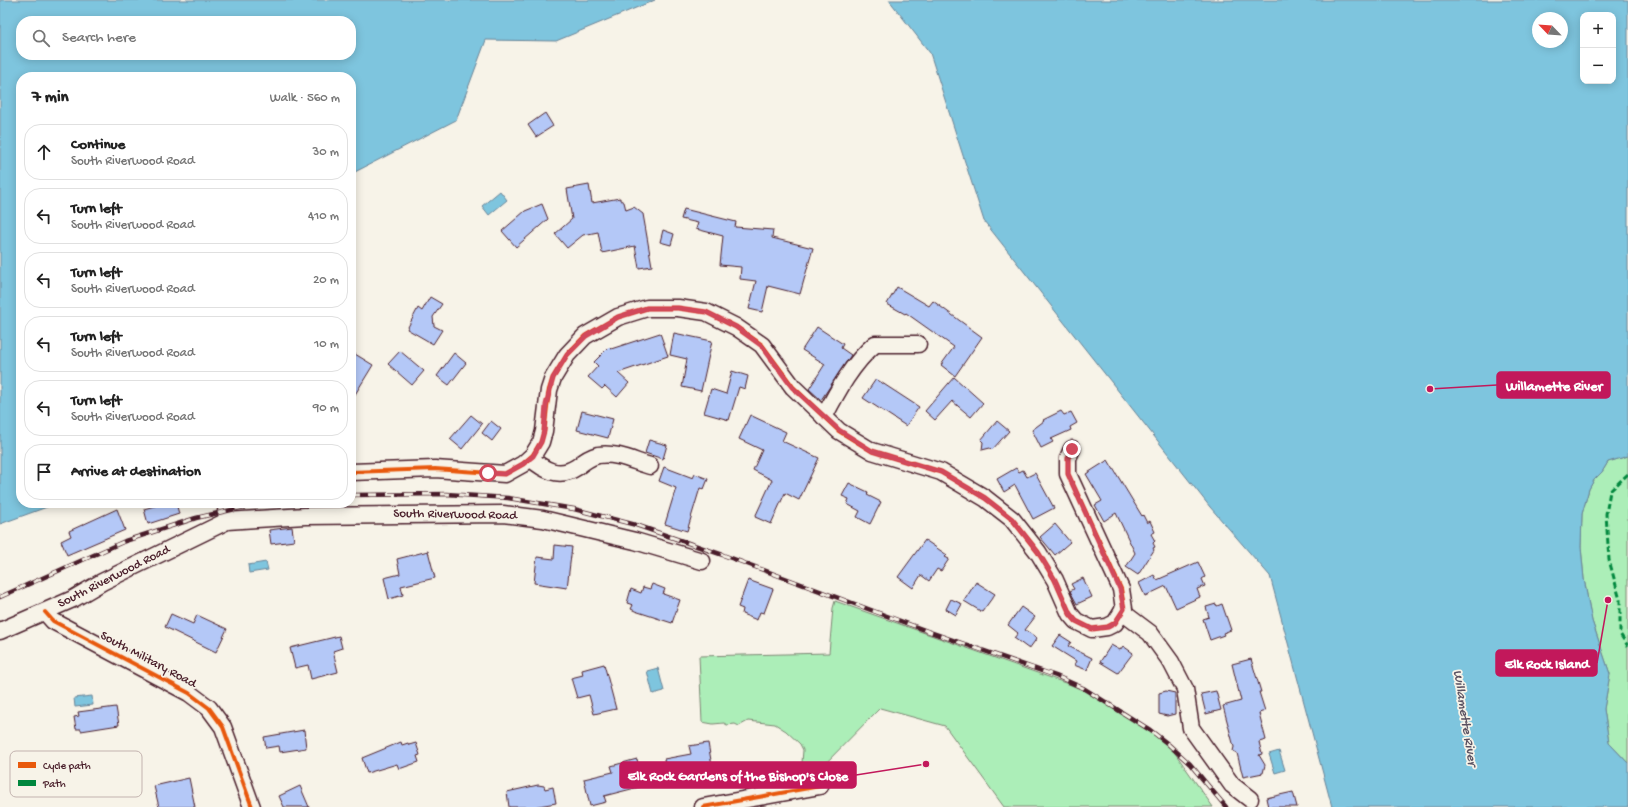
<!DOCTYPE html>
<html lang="en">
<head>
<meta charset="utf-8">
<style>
  body { margin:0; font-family:"Gochi Hand",sans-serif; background:#f6f6f6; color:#222 }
  .controls { position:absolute; right:12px; top:12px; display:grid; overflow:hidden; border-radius:8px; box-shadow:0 2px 10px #0003 }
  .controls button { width:36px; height:36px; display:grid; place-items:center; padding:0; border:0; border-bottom:1px solid #e0e0e0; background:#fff; color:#222; font:20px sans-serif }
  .compass { position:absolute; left:1532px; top:12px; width:36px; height:36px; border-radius:50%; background:#fff; box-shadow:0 2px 10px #0003; rotate:295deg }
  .stop { position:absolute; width:12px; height:12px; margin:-9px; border:3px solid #d1495b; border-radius:50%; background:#fff }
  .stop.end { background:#d1495b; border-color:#fff; box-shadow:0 1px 4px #0008 }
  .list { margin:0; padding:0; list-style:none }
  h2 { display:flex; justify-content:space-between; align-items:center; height:52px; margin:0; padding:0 16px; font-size:17px }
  h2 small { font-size:13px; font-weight:400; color:#767676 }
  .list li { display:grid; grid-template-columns:26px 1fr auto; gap:12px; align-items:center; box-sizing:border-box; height:56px; margin:0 8px 8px; padding:0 8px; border:1px solid #e0e0e0; border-radius:16px }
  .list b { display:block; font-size:15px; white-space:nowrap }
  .list p { margin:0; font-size:13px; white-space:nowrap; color:#767676 }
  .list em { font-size:13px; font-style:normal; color:#767676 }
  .icon { flex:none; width:22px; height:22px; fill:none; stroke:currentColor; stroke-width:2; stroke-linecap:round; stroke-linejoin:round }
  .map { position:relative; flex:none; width:1628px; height:807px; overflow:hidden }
  .search { position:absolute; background:#fff; box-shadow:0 2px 10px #0003; left:16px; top:16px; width:340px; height:44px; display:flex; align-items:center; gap:10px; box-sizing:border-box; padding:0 14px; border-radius:16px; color:#767676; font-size:15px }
  .panel { position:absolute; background:#fff; box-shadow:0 2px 10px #0003; left:16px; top:72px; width:340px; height:436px; border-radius:16px }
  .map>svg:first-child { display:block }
  .green { fill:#aceeb8; stroke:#7b8672 }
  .water { fill:#7ec5de; stroke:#698396; fill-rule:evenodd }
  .building { fill:#b4c8f7; stroke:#4a1f2b }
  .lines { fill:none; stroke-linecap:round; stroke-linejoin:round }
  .minor-casing { stroke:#4a1f2b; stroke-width:19 }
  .minor { stroke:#f7f3e8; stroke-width:16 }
  .rail-casing { stroke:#4a1f2b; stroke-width:4.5 }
  .rail { stroke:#f7f3e8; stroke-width:3; stroke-dasharray:9; stroke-linecap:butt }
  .quiet { stroke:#00873e; stroke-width:3; stroke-dasharray:6 3; stroke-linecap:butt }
  .cycleway-casing { stroke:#f7f3e8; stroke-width:6 }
  .cycleway { stroke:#e8590c; stroke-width:4 }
  .route { stroke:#d1495b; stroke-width:5 }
  .labels { text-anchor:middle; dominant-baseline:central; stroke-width:3.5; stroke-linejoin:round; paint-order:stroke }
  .street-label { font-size:13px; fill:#4a1f2b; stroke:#f7f3e8 }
  .water-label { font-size:14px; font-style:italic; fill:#5a5161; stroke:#f7f3e8 }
  .key { fill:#f7f3e8; stroke:#c3b3af; stroke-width:1 }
  .key-label { font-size:11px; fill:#4a1f2b }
  .leader { fill:none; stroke:#c2185b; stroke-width:1.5 }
  .callout-dot { fill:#c2185b; stroke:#f7f3e8; stroke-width:1.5 }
  .callout { fill:#c2185b; stroke:#c2185b; stroke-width:1.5 }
  .callout-label { font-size:14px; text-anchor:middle; font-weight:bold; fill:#fff }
</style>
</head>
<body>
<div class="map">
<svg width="1628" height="807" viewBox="0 0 1628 807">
  <rect width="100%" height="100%" fill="#f7f3e8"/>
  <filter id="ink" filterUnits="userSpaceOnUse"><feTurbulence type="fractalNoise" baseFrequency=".025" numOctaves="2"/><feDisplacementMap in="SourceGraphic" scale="8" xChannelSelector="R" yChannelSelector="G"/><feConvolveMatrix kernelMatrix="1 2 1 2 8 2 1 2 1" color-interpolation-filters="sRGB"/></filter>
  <g filter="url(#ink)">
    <g class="green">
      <path d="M1628,456V763L1609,743L1604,709L1610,674L1592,621L1584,579L1581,547L1582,514L1589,489L1594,480L1602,472L1608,462Z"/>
      <path d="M835,601L1071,685L1096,696L1115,706L1135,719L1170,746L1213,807H1004L945,726L880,708L816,773L801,775L803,750L800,744L786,731L775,724L748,721L739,726L735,724L727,725L724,723L713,724L702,722L699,656L829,653L833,608Z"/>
    </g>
    <g class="water">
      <path d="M0,0H655L556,41L486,40L456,120L351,174V77H21V503H58L0,524ZM21,21H351V55H21Z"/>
      <path d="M889,0H1628V456L1608,462L1602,472L1594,480L1589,489L1582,514L1581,547L1584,579L1592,621L1610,674L1604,709L1609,743L1628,763V807H1332L1270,576L1210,507L984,221L930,53ZM1583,15H1613V81H1583ZM1538,18H1562V42H1538Z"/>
      <path d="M500,191L507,200L489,215L482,206Z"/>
      <path d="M266,562L268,570L249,573L248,565Z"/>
      <path d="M658,668L664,691L653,694L647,671Z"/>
      <path d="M92,696L93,705L75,707L74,698Z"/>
      <path d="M1279,751L1285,770L1275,773L1269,754Z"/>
    </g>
    <g class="building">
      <path d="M545,113L553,126L536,137L528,125Z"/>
      <path d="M589,185L592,203L620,198V200L624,202L626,210L634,207L643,214L652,266L639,268L635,246L602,253L598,232L583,235L567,248L555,234L572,219L567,189Z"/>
      <path d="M542,204L548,219L516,247L502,231L525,211Z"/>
      <path d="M684,209L736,222L735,227L773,230L772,238L813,248L800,294L768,286L762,312L749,309L756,281L740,279L741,267L720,265L723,236L696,229L698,223L681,219Z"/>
      <path d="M663,230L674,234L671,245L660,242Z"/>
      <path d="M897,287L929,306L933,301L982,337L955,376L941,365L954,347L906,313L905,314L887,304Z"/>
      <path d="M430,297L442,304L433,317L434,326L442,330L433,344L407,329L418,308L422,311Z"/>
      <path d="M817,327L843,344L841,348L851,355L821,400L809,389L825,364L802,350Z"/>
      <path d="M660,333L668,356L618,373L629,383L617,397L605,386L602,389L588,377L598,366L594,362L609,347L611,349Z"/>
      <path d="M674,333L712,341L701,391L682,387L687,359L670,355Z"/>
      <path d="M400,351L424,371L412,385L388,364Z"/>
      <path d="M454,353L466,363L449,385L437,376Z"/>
      <path d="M355,354L373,365L351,401V360Z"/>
      <path d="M732,371L748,376L745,389L739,387L729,420L704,413L711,389L726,394Z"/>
      <path d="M954,377L983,403L971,417L952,401L935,420L925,411Z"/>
      <path d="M876,379L919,407L906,426L863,398Z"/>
      <path d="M582,411L613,419L608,438L577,430Z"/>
      <path d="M1061,411L1064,415L1071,412L1077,423L1070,427L1071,430L1051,439L1053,442L1041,448L1032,430L1044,421L1043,420Z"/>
      <path d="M471,415L482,424L462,449L450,439Z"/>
      <path d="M750,415L786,432L782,441L819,458L799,500L785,493L771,524L755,517L772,480L753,470L762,450L739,439Z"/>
      <path d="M491,421L501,429L492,441L482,433Z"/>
      <path d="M997,421L1009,431L992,450L990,448L982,450L983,442L981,440Z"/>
      <path d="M649,440L667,445L663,459L645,453Z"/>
      <path d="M1108,460L1142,516L1143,515L1147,523L1150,521L1155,532L1151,534L1155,541L1153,543L1155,547L1153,548L1154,550L1138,575L1126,567L1135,553L1116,513L1104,521L1095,505L1102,501L1086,474Z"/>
      <path d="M664,467L693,478L695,474L708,479L704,489L700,488L687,531L665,524L676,488L659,481Z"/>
      <path d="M1016,468L1019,472L1023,470L1027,477L1035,473L1054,508L1033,519L1015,485L1004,492L997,479Z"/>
      <path d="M849,483L868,492L867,495L881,502L870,524L857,517L860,511L847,504L849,499L842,496Z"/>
      <path d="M165,503H176L179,514L148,524L144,509Z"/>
      <path d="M117,509L125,530L67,555L61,541L71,536L69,531Z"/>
      <path d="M1055,524L1070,542L1055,555L1040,537Z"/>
      <path d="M292,527L294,541L271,544L269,530Z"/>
      <path d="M925,540L947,555L945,557L949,559L941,571L937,569L929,581L921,575L913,588L898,577Z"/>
      <path d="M555,545L572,547L567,588L534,583L537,557L554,559Z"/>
      <path d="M428,551L435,578L401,586L403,595L389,599L384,578L400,574L397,559Z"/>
      <path d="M1198,562L1205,577L1202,579L1205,586L1197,589L1200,597L1176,608L1166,586L1145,596L1139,583L1154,575L1157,580Z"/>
      <path d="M1083,578L1092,597L1077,604L1070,591L1074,589L1071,584Z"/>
      <path d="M748,580L773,589L764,613L760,612L757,620L742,614L743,609L738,607Z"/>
      <path d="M976,582L995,594L982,612L964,601Z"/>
      <path d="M652,584L665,589L663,594L680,600L672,623L635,611L631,609L633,605L627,603L631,589L641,593L643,587L650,589Z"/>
      <path d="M951,599L962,604L956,615L946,609Z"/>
      <path d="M1216,604L1217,606L1222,604L1231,630L1223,633L1224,635L1210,640L1203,619L1209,617L1206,607Z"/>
      <path d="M1021,607L1035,617L1025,630L1037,638L1029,649L1014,638L1018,633L1008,625Z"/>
      <path d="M171,614L193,624L197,615L227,629L216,652L165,627Z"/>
      <path d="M1060,635L1071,642L1068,646L1092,658L1087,670L1074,665L1076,661L1052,646Z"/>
      <path d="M339,636L342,648L333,651L338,672L311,679L308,665L295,668L290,648Z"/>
      <path d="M1111,645L1120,650L1123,646L1133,653L1118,673L1100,662Z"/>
      <path d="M1251,659L1261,692H1259L1265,711L1259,713L1266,740L1259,742L1262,754L1259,755L1265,765L1263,773L1243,777L1237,753L1233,751L1234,747L1223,706L1241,701L1232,664Z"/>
      <path d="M604,664L616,709L594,714L589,695L577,698L571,678L583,675L582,670Z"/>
      <path d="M1166,691L1175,693V714L1167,716L1159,714V693Z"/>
      <path d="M1216,691L1221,710L1206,714L1201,694Z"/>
      <path d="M116,707L119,725L81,731V729H76L74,717L79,716L78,712Z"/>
      <path d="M304,730L306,748L280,752L279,746L266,748L264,737Z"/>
      <path d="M401,742L402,745L408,743L409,745L416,743L420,755L417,756L419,762L399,769L397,764L367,773L362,758Z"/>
      <path d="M708,743L712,766L679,771L680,780L668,783L664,759L691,754L689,746Z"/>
      <path d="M637,759L643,786L604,796L606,802L590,806L584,779L613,772L611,766Z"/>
      <path d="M189,778L195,807H159L154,786Z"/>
      <path d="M538,785L544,786L545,789L553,787L556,803L533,807H509L507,792Z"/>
      <path d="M300,786L309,807H284L279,796Z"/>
      <path d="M1293,792L1297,807H1268L1266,798Z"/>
    </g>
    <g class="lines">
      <defs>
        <g id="minor">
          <path d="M824,417C838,390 852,364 875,344H918"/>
          <path d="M530,458C544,470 559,479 577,467C583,462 590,457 598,455C616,452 633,461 650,466"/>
          <path d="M351,472L435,469L505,474L523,464L533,455L541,442L544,431L549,390L553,378L567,355L585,336L618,317L647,308H678L706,312L736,327L762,345L793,387L839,431L872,451L941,472L985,498L1012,519L1038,552L1055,580L1070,614L1076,621L1092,629L1107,627L1115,623L1124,609L1121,589L1068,474V458L1072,449"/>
          <path d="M227,521L226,511L231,503"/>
          <path d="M45,612L53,621L189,693L209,708L223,727L252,807"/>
          <path d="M1122,612L1150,633L1171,662L1185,689L1191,728L1232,785L1250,799"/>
          <path d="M0,631L73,599L102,582L227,521L305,516L503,514L543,519L635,541L702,561"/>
          <path d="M703,807L820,786"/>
        </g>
      </defs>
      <use href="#minor" class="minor-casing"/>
      <use href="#minor" class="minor"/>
      <defs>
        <g id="rail">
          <path d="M351,495L446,494L508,498L574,509L636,525L723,555L930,632L1056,676L1083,688L1150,730L1168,744L1190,764L1226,807"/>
          <path d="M0,597L125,541L196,518L262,503"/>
        </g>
      </defs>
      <use href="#rail" class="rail-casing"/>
      <use href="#rail" class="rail"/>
      <path class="quiet" d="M1628,474L1610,491L1606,514L1609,560L1620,600V634L1628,646"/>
      <defs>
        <g id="cycleway">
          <path d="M351,472L435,469L505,474L523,464L533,455L541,442L544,431L549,390L553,378L567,355L585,336L618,317L647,308H678L706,312L736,327L762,345L793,387L839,431L872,451L941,472L985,498L1012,519L1038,552L1055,580L1070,614L1076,621L1092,629L1107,627L1115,623L1124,609L1121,589L1068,474V458L1072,449"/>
          <path d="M45,612L53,621L189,693L209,708L223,727L252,807"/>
          <path d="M703,807L820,786"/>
        </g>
      </defs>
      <use href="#cycleway" class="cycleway-casing"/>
      <use href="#cycleway" class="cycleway"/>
    </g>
  </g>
  <g class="lines" filter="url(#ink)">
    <path class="route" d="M488,473L505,474L523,464L533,456L541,442L544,431L546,405L553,378L567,355L586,336L618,317L647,308H678L706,312L736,327L762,346L792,387L839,430L872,451L941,472L985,498L1012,519L1038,552L1055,580L1070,614L1076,621L1092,629L1108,627L1115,623L1124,609L1120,589L1068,474V458L1072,449"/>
  </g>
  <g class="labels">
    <g class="street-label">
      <text transform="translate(455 515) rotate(1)">South Riverwood Road</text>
      <text transform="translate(114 577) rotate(-27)">South Riverwood Road</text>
      <text transform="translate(148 660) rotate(28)">South Military Road</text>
    </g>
    <g class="water-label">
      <text transform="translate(1464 718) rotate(81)">Willamette River</text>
    </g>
  </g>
  <rect x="10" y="751" width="132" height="46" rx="6" class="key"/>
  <rect x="18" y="762" width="18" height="6" fill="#e8590c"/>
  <rect x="18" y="780" width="18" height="6" fill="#00873e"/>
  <g class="key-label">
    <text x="43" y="769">Cycle path</text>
    <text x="43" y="787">Path</text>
  </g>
  <path class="leader" d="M1430 389L1497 385M1608 600L1597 663M926 764L856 775"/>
  <g class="callout-dot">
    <circle cx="1430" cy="389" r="4"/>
    <circle cx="1608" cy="600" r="4"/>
    <circle cx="926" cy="764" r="4"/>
  </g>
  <g class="callout">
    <rect x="1497" y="372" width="113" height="26" rx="4"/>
    <rect x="1496" y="650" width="101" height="26" rx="4"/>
    <rect x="620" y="762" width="236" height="26" rx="4"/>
  </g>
  <g class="callout-label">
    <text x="1554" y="390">Willamette River</text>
    <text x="1547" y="668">Elk Rock Island</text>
    <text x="738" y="780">Elk Rock Gardens of the Bishop's Close</text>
  </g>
</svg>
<div class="controls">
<button>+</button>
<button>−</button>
</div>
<svg class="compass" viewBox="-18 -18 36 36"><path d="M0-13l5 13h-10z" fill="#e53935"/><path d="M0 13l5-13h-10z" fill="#767676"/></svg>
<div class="stop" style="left:488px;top:473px"></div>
<div class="stop end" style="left:1072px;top:449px"></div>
<div class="search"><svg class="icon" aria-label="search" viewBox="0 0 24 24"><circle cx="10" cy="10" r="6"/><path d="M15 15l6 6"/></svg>Search here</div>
<section class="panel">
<h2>7 min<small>Walk · 560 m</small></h2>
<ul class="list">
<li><svg class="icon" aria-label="ahead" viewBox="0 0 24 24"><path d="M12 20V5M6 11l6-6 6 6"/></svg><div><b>Continue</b><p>South Riverwood Road</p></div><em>30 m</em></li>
<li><svg class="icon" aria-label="left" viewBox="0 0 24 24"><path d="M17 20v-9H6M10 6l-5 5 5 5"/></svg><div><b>Turn left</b><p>South Riverwood Road</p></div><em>410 m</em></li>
<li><svg class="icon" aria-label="left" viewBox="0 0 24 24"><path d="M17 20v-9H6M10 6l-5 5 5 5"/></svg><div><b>Turn left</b><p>South Riverwood Road</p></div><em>20 m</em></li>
<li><svg class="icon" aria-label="left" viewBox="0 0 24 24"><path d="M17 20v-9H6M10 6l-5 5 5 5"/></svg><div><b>Turn left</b><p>South Riverwood Road</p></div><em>10 m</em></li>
<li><svg class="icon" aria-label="left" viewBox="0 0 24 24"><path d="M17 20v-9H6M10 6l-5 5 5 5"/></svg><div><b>Turn left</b><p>South Riverwood Road</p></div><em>90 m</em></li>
<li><svg class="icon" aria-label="arrive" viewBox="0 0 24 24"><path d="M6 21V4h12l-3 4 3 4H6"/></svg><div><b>Arrive at destination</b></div></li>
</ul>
</section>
</div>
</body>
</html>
